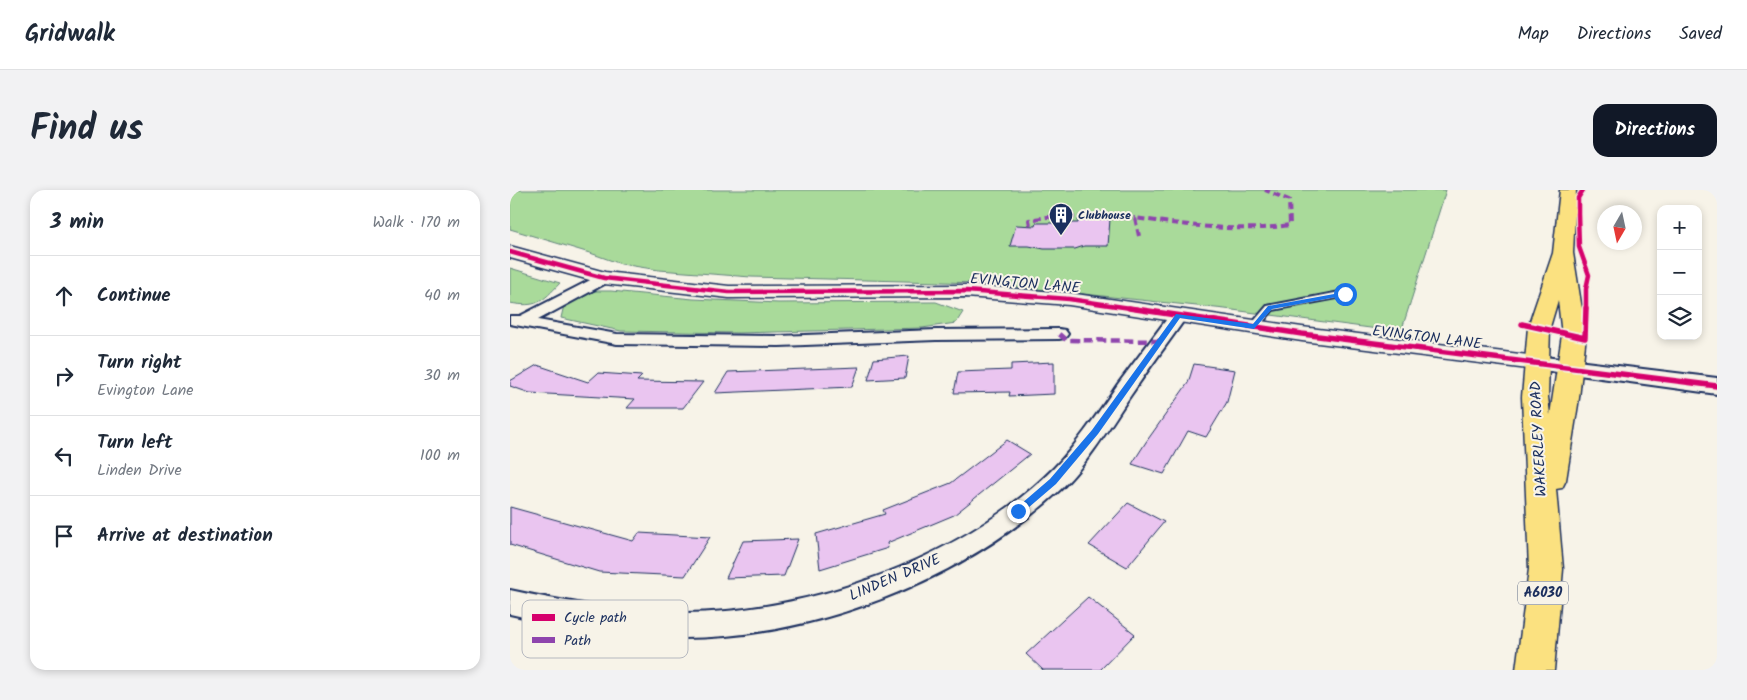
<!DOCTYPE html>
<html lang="en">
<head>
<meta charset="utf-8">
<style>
  body { margin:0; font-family:Kalam,sans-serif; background:#f2f2f3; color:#1f2937 }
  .controls { position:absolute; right:15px; top:15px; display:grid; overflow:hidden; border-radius:10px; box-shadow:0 2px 8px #0003 }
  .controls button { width:45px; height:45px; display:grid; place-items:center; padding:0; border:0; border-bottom:1px solid #e0e1e3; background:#fff; color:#1f2937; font:25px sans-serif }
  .compass { position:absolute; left:1087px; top:15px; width:45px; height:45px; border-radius:50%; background:#fff; box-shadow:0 2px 8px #0003; rotate:189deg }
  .stop { position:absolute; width:15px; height:15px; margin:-11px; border:4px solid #1a73e8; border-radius:50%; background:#fff }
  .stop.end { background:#1a73e8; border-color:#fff; box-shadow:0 1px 5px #0008 }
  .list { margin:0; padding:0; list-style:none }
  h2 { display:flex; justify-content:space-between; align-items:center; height:65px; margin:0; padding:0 20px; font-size:21px }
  h2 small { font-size:16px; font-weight:400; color:#747a83 }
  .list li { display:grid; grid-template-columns:32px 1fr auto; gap:15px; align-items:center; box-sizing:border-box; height:80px; padding:0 20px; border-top:1px solid #e0e1e3 }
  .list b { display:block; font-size:19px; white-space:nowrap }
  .list p { margin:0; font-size:16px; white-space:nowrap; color:#747a83 }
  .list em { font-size:16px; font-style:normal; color:#747a83 }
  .icon { flex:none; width:28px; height:28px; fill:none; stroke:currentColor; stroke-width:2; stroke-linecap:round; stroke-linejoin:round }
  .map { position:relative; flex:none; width:1207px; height:480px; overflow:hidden; border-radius:15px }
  header { display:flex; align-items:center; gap:30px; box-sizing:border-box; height:70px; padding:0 25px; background:#fff; border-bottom:1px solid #e0e1e3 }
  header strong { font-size:24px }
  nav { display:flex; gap:28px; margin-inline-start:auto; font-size:18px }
  .intro { display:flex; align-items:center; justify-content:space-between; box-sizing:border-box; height:120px; padding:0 30px }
  h1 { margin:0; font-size:35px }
  .button { padding:12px 22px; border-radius:15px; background:#111827; color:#fff; font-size:18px; font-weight:700 }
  main { display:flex; gap:30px; padding:0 30px }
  aside { flex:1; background:#fff; border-radius:15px; box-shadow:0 2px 8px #0003 }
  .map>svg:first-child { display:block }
  .green { fill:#a9da9a; stroke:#62847c }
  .building { fill:#eac5f0; stroke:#1b2f5e }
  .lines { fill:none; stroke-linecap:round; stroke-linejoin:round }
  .service-casing { stroke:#1b2f5e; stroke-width:4 }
  .minor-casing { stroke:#1b2f5e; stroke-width:4 }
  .tertiary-casing { stroke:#1b2f5e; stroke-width:4 }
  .secondary-casing { stroke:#1b2f5e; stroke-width:3 }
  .trunk-casing { stroke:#1b2f5e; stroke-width:3 }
  .service { fill:#f7f3e8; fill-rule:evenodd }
  .minor { fill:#f7f3e8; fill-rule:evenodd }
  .tertiary { fill:#f7f3e8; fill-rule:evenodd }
  .secondary { fill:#f7f3e8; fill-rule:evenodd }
  .trunk { fill:#fbe180; fill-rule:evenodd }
  .quiet-far1 { stroke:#8e44ad; stroke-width:4; stroke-dasharray:7 4; stroke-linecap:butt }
  .quiet { stroke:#8e44ad; stroke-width:4.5; stroke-dasharray:9 4.5; stroke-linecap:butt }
  .cycleway-far1-casing { stroke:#f7f3e8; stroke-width:7 }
  .cycleway-casing { stroke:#f7f3e8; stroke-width:9 }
  .cycleway-far1 { stroke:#d6006c; stroke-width:4.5 }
  .cycleway { stroke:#d6006c; stroke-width:5.5 }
  .route { fill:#1a73e8 }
  .labels { text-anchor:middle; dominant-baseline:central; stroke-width:4; stroke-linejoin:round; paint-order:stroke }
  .far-poi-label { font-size:12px; font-weight:bold; fill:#1b2f5e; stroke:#f7f3e8; text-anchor:start }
  .shield { fill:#f7f3e8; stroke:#5d6a87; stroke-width:1 }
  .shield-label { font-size:14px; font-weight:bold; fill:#1b2f5e }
  .street-label { font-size:15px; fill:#1b2f5e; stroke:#f7f3e8 }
  .key { fill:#f7f3e8; stroke:#b5b8bf; stroke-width:1 }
  .key-label { font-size:14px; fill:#1b2f5e }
</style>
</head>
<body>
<header>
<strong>Gridwalk</strong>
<nav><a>Map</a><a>Directions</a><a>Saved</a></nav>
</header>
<div class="intro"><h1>Find us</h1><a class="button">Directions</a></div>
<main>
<aside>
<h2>3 min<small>Walk · 170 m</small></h2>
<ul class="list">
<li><svg class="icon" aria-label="ahead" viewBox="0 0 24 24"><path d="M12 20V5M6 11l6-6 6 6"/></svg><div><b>Continue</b></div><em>40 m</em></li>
<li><svg class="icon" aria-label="right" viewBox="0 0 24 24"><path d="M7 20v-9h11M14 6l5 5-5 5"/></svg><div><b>Turn right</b><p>Evington Lane</p></div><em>30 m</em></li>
<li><svg class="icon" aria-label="left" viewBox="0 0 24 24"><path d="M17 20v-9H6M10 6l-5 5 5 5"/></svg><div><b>Turn left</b><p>Linden Drive</p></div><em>100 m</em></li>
<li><svg class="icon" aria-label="arrive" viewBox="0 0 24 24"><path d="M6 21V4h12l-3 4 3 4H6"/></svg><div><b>Arrive at destination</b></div></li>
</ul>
</aside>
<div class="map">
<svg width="1207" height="480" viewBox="0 0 1207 480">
  <rect width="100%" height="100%" fill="#f7f3e8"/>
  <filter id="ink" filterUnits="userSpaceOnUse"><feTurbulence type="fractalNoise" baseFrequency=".02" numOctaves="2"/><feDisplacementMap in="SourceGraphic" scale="10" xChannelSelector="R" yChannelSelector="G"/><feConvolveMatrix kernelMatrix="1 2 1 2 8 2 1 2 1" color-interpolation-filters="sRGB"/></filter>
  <g filter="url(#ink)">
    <g class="green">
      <path d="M0,0H936L891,142L715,119L470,93L241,87L149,80L111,74L83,64L0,39Z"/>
      <path d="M0,78L50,93C32,112 27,118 0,113Z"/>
      <path d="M82,101H101L183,109L268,113L426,112L453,122L446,133L412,138L228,143L111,141L51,128L54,115Z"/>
    </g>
    <g class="building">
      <path d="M568,29H600L598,56H574L565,59H534L519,56H500L506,35L525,36L526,33H568Z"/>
      <path d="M399,166L395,188L358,190L364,169Z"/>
      <path d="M544,172V204L499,206L500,202L444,203L448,182L501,180V174Z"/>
      <path d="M684,174L725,180L717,212L696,247L678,241L654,284L622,274L636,252L678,193Z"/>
      <path d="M27,175L78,192L88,183L132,186L127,191L193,192L173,218H117L125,209L20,203L0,196V191Z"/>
      <path d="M349,177L342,197L205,203L218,182Z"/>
      <path d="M497,250L520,264L444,325L377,353L378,358L310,379L306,344L375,324L373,320L441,293Z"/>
      <path d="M618,313L654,332L617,377L579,355Z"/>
      <path d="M0,317L123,351L129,343L200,347L175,386L89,382L0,355Z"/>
      <path d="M288,349L274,386L216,388L233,351Z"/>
      <path d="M578,407L625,444L590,480H533L516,464Z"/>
    </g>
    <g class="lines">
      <defs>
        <path id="service" d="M835,101L839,104L838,106L763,120L747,139L744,140L739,137L757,116Z"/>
        <g id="minor">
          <path d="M94,83L100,85L102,88L100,91L28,130L107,144L269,146L426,140L549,139L555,140L558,144L555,148L549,149L426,150L269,156L107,154L0,134V126H10Z"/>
          <path d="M668,121L674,122L677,126C658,153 639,178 621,205C599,237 579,272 551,299C454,390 305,448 172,448C114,448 56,437 0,424V400C56,412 112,422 170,423C298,424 453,369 544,278C568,253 588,223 608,194C626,170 644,146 662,122Z"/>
        </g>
        <path id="tertiary" d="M1026,166L1207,188V204L1018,178L1014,173L1018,168Z"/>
        <path id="secondary" d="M0,56L95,82L219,96L456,95L559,103L792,137L1026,166L1035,168L1038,173L1035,178L1026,180L792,151L559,115L456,107L219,108L94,94L0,68Z"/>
        <path id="trunk" d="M1050,0H1066L1063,63L1076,145L1069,208L1056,290L1052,298L1046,299L1053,379L1044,480H1006L1019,379L1012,207L1018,137L1043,63ZM1048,110L1052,145L1040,225L1038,207L1040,137Z"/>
      </defs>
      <use href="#service" class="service-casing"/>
      <use href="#minor" class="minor-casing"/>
      <use href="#tertiary" class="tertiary-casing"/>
      <use href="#secondary" class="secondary-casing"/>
      <use href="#trunk" class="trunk-casing"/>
      <use href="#service" class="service"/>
      <use href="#minor" class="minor"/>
      <use href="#tertiary" class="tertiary"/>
      <use href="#secondary" class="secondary"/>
      <use href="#trunk" class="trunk"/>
      <g class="quiet-far1">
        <path d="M520,35L519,30L537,27L625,28"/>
        <path d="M629,46L625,28C675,35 729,43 780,35L779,10L755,0"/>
      </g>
      <path class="quiet" d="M549,144L556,150L650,151"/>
      <defs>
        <g id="cycleway-far1">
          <path d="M1073,0L1068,8V23L1069,57L1079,85L1076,99V119"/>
          <path d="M0,62L94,88L219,102L456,101L559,109L627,119"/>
        </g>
        <g id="cycleway">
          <path d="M619,118L792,144L1207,196"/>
          <path d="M1012,134L1075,148L1076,118"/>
        </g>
      </defs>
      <use href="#cycleway-far1" class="cycleway-far1-casing"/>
      <use href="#cycleway" class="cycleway-casing"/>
      <use href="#cycleway-far1" class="cycleway-far1"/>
      <use href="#cycleway" class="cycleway"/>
    </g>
  </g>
  <path class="route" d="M835,102L838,104L837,105L762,119L744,139L670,128L588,244L546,294L511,324H505V319L540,289L582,240L666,124L743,134L758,116Z"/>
  <defs>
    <symbol id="building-pin" viewBox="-11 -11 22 30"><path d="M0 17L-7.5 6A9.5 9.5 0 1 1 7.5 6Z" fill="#1b2f5e" stroke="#f7f3e8"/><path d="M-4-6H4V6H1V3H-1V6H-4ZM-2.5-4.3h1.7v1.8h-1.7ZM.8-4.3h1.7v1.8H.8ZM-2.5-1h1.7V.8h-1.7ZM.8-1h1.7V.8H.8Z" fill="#fff"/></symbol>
  </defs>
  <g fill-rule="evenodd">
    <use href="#building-pin" x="537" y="11" width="28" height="38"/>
  </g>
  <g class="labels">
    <g class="far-poi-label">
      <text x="568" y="25">Clubhouse</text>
    </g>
    <rect class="shield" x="1008" y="391.5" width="50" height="23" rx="4"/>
    <g class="shield-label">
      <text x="1033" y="403">A6030</text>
    </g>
    <g class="street-label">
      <text transform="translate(515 94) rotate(5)">EVINGTON LANE</text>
      <text transform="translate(917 148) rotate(7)">EVINGTON LANE</text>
      <text transform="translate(1029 249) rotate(-93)">WAKERLEY ROAD</text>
      <text transform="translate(385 388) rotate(-23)">LINDEN DRIVE</text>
    </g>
  </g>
  <rect x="12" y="410" width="166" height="58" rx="8" class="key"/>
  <rect x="22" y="424" width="23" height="7" fill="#d6006c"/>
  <rect x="22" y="447" width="23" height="6" fill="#8e44ad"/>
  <g class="key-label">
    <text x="54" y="432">Cycle path</text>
    <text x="54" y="455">Path</text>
  </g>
</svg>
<div class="controls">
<button>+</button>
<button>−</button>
<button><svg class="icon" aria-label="layers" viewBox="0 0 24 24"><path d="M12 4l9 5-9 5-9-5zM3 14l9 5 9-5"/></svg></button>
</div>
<svg class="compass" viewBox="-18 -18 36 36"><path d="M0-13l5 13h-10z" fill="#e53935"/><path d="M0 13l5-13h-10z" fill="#747a83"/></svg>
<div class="stop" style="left:835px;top:104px"></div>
<div class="stop end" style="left:508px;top:321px"></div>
</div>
</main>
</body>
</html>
